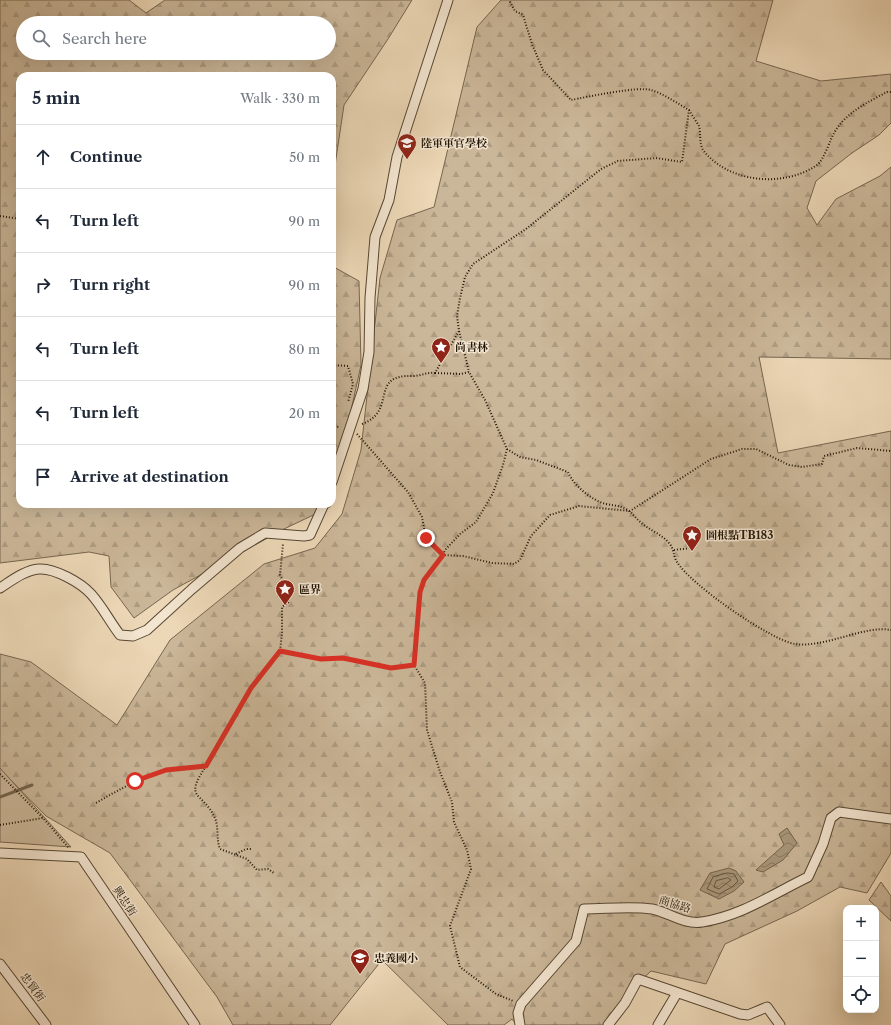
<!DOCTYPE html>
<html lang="en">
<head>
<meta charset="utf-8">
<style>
  body { margin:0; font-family:"Libre Caslon Text","Noto Serif TC",serif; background:#f2f2f3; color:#1f2937 }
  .controls { position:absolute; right:12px; bottom:12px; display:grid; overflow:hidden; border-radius:8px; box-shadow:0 4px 16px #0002 }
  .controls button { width:36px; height:36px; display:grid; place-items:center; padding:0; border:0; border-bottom:1px solid #e0e1e3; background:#fff; color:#1f2937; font:20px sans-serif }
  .stop { position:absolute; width:12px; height:12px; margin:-9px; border:3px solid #d93025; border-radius:50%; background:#fff }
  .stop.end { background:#d93025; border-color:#fff; box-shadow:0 1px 4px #0008 }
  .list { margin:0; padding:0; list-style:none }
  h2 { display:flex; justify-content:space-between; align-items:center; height:52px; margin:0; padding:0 16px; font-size:17px }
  h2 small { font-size:13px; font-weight:400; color:#747a83 }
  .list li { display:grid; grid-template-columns:26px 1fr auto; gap:12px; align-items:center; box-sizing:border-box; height:64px; padding:0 16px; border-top:1px solid #e0e1e3 }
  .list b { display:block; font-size:15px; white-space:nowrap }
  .list em { font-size:13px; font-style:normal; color:#747a83 }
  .icon { flex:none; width:22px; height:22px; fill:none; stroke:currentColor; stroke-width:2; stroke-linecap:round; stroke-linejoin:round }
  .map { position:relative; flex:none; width:891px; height:1025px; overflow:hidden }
  .search { position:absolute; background:#fff; box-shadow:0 4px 16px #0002; left:16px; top:16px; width:320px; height:44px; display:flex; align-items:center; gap:10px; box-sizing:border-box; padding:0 14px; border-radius:22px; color:#747a83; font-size:15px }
  .panel { position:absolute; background:#fff; box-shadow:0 4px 16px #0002; left:16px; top:72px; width:320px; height:436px; border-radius:12px }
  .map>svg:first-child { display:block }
  .forest { fill:url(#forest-firs); stroke:#776650; fill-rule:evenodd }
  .green { fill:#cab698; stroke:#776650 }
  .water { fill:url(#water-waves); stroke:#73634c }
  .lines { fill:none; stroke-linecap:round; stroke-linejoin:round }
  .shore { stroke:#665640; stroke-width:1 }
  .stream { stroke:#73634c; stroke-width:3 }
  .minor-casing { stroke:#564733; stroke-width:11 }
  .path { stroke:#241707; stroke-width:2; stroke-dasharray:1 2; stroke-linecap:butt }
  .minor { stroke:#f3e5d0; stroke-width:9 }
  .route { stroke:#d93025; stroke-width:5 }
  .labels { text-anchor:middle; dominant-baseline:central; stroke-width:3; stroke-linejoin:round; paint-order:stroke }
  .poi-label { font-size:11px; font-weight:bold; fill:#241707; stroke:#f3e5d0; text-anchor:start }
  .street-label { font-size:11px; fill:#241707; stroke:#f3e5d0 }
</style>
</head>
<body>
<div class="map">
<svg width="891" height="1025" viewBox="0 0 891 1025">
  <defs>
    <pattern id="forest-firs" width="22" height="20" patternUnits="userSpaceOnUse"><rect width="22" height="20" fill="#cab698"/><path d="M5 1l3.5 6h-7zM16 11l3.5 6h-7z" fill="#ad9c82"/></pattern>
    <pattern id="water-waves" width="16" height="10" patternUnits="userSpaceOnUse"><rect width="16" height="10" fill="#a8967a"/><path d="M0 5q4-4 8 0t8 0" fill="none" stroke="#897962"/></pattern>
  </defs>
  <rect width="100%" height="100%" fill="#ecd7b6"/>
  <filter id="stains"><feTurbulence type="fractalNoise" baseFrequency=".005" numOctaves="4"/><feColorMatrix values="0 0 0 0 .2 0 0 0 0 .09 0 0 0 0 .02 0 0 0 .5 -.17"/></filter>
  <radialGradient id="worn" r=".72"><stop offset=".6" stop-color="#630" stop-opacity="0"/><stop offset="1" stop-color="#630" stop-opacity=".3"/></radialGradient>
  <g class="forest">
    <path d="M0,0H129L146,13L165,0H412L388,39L344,105L332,185V76H20V504H330V507L284,529L173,590L134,618L111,587L109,556L89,552L0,563ZM23,23H329V53H23Z"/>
    <path d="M501,0H773L756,61L821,81L891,74V123L879,135L852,153L816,181L807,208L817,225L836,199L880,176L891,167V359L759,357L778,453L891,431V853L867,893L840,887L797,911L725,944L706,984L651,971L627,994L612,1025H517L512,1019L504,1025H448L382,960L330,1025H233L217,997L110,853L46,816L0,769V654L31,662L117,725L170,640L264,564L315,548L342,514L361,450L380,278L397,220L434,207L477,27Z"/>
    <path d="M332,266L359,281L361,365L332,497Z"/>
    <path d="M881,882L891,896V921L869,900Z"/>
  </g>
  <path class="green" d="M0,768L71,847L0,842Z"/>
  <g class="water">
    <path d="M787,828L797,843L783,860L763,872L756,870L784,845L779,834Z"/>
    <path d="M729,868L736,871L744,882L734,891L719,899L700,890L710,873Z"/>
  </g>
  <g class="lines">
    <g class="shore">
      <path d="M728,873L734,874L738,881L732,887L719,894L707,889L713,877Z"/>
      <path d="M728,878L731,880L719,889L714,887L716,881Z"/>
    </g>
    <path class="stream" d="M0,797L32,785"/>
    <defs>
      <g id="minor">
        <path d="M332,482L363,389L369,352L370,298L375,237L389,200L397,157L448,0"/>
        <path d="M0,588C11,581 25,570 39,569C55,568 81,583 91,594C102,606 110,622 120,635L133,636L147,630L192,589L240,548L265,533L304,536L310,535L324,504"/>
        <path d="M0,853L81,857L195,1025"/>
        <path d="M0,964L46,1025"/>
        <path d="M520,1025L518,1013L521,1004L576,941L584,909C606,909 630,906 652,909C668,912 684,925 702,922C741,916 773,894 808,877L823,844L831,818L839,812L891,819"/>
        <path d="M608,1025L625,1003L638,979L740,1014L748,1015L767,1007L780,1025"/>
        <path d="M658,1025L677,993"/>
      </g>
    </defs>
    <use href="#minor" class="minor-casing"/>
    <g class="path">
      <path d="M689,110C692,115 696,121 699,126C701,133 699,143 703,150C728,183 784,188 817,165C824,160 830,140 834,133C845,113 868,102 887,92H891"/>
      <path d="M0,216L20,219"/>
      <path d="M459,331L469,372"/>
      <path d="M332,365L348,366L353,384L348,402"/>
      <path d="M435,373L461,374L469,372L485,400L507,449L520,457L536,460L568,472C574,486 591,500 606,504C615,506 621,505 629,511C634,515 638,521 644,525C652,531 662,535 669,543C674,548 673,556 677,562C690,584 770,640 795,644C826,648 864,625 891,630"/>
      <path d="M332,424L340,428"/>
      <path d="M362,424C398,411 368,374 413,376C421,376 427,372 435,373L459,331L457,316L460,298L465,277L473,264L526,229L601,169L618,161L656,158L682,162L689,110C677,103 664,94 651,90C638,86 587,97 571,100L543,70L532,44L523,15L515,11L509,0"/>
      <path d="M357,434L408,492L422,517L426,538L443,555L463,556L492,563L514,564L520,560L531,536L550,515L579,506L630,511L711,459L742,449H756L789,465L802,467L822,464L824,456L857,448L891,451"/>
      <path d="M507,449L503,465L493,493L476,522L460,534L446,549L433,570L424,580L420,592L414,665L425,683L427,730L440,772L452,802L454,822L467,850L471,869L450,926L460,967L496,994L513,1001"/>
      <path d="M674,550L690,548"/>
      <path d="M280,651L321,659L343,658L391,669L414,665"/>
      <path d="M206,766C183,801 202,790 215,818C219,828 216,839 220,849L247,859L257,870L268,869L274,873"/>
      <path d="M0,774L43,818L69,848"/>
      <path d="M96,803C135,780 160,768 206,766L251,688L280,651L282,633V607L289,602V593L280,575L283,544"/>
      <path d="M0,825L43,818"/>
      <path d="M236,854L246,849H252"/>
    </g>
    <use href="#minor" class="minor"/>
  </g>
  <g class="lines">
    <path class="route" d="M135,781L166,770L206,766L251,688L280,651L321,659L343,658L391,668L414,665L420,592L424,580L443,555L426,538"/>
  </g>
  <defs>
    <symbol id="university-pin" viewBox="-11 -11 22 30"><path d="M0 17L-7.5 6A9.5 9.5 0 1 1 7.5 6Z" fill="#8f2418" stroke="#f3e5d0"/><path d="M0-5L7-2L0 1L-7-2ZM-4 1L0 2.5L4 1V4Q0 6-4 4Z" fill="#fff"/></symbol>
    <symbol id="sight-pin" viewBox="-11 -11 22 30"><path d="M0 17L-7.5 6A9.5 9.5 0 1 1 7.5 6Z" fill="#8f2418" stroke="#f3e5d0"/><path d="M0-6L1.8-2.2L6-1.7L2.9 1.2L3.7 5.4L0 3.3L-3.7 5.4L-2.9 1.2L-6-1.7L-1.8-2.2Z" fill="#fff"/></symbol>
    <symbol id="school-pin" viewBox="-11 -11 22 30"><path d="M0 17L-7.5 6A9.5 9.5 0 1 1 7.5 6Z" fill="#8f2418" stroke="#f3e5d0"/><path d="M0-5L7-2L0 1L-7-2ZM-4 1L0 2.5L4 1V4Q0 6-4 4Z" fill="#fff"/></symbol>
  </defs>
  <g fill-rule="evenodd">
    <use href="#university-pin" x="396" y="132" width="22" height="30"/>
    <use href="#sight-pin" x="430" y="336" width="22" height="30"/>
    <use href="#sight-pin" x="681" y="524" width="22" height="30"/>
    <use href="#sight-pin" x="274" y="578" width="22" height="30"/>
    <use href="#school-pin" x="349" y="947" width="22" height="30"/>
  </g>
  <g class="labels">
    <g class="poi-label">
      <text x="421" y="143">陸軍軍官學校</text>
      <text x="455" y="347">尚書林</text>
      <text x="706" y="535">圖根點TB183</text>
      <text x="299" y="589">區界</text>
      <text x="374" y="958">忠義國小</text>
    </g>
    <g class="street-label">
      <text transform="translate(125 901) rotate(56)">興忠街</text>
      <text transform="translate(675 904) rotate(17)">商協路</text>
      <text transform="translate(33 987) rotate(53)">忠貿街</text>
    </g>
  </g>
  <rect width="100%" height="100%" filter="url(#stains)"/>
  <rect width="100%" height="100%" fill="url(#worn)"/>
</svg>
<div class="controls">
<button>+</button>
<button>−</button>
<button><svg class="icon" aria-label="locate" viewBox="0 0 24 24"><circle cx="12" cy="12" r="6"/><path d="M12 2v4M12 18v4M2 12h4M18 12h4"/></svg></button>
</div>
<div class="stop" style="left:135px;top:781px"></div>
<div class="stop end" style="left:426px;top:538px"></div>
<div class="search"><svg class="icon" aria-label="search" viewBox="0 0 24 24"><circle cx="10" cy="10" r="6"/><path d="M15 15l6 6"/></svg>Search here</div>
<section class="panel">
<h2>5 min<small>Walk · 330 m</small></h2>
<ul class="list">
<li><svg class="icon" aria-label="ahead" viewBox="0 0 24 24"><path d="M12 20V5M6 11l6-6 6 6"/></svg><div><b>Continue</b></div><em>50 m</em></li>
<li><svg class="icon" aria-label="left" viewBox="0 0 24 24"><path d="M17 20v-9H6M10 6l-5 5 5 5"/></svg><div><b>Turn left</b></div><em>90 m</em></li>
<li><svg class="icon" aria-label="right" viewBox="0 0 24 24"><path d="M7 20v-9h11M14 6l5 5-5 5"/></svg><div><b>Turn right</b></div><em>90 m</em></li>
<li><svg class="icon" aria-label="left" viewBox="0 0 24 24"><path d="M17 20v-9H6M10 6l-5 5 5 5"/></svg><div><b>Turn left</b></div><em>80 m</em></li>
<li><svg class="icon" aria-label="left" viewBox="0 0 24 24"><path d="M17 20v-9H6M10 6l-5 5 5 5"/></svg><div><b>Turn left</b></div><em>20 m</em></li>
<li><svg class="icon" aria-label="arrive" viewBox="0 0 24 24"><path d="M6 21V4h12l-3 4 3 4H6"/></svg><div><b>Arrive at destination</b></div></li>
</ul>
</section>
</div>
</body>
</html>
